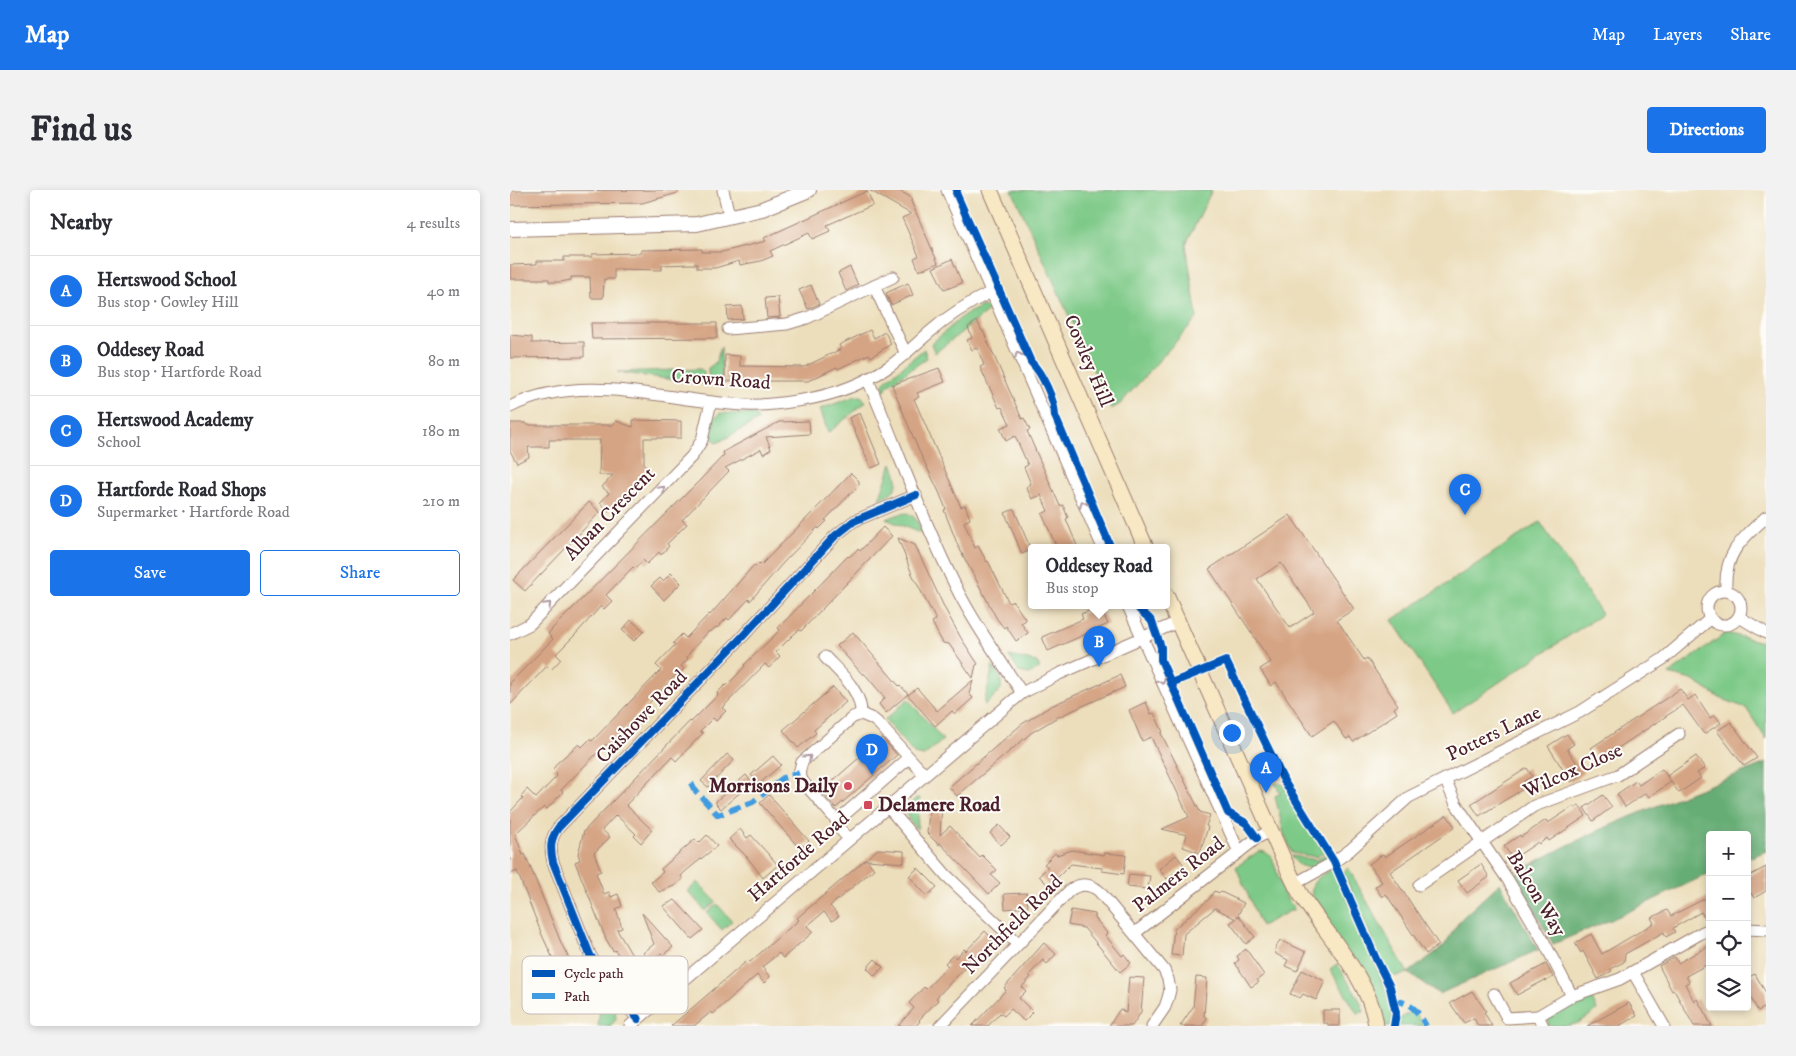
<!DOCTYPE html>
<html lang="en">
<head>
<meta charset="utf-8">
<style>
  body { margin:0; font-family:"IM FELL DW Pica",serif; background:#f2f2f3; color:#2b2b33 }
  .controls { position:absolute; right:15px; bottom:15px; display:grid; overflow:hidden; border-radius:5px; box-shadow:0 2px 8px #0003 }
  .controls button { width:45px; height:45px; display:grid; place-items:center; padding:0; border:0; border-bottom:1px solid #e1e1e2; background:#fff; color:#2b2b33; font:25px sans-serif }
  .you { position:absolute; left:721px; top:542px; width:18px; height:18px; margin:-12px; border:4px solid #fff; border-radius:50%; background:#1a73e8; box-shadow:0 0 0 8px #1a73e833 }
  .badge { display:grid; place-items:center; width:32px; height:32px; border-radius:50%; background:#1a73e8; color:#fff; font-size:16px; font-weight:700 }
  .pin { position:absolute; translate:-50% -41px; filter:drop-shadow(0 1px 2px #0008) }
  .pin::after { content:''; position:absolute; top:26px; width:18px; height:15px; background:inherit; clip-path:polygon(0 0,100% 0,50% 100%) }
  .popup { position:absolute; left:518px; top:354px; width:142px; height:65px; box-sizing:border-box; display:grid; place-content:center; border-radius:5px; background:#fff; filter:drop-shadow(0 1px 4px #0005); font-size:16px; white-space:nowrap; color:#7c7c81 }
  .popup b { font-size:19px; color:#2b2b33 }
  .popup::after { content:''; position:absolute; left:50%; top:100%; margin-left:-10px; border:10px solid transparent; border-top-color:#fff }
  .list { margin:0; padding:0; list-style:none }
  h2 { display:flex; justify-content:space-between; align-items:center; height:65px; margin:0; padding:0 20px; font-size:21px }
  h2 small { font-size:16px; font-weight:400; color:#7c7c81 }
  .list li { display:grid; grid-template-columns:32px 1fr auto; gap:15px; align-items:center; box-sizing:border-box; height:70px; padding:0 20px; border-top:1px solid #e1e1e2 }
  .list b { display:block; font-size:19px; white-space:nowrap }
  .list p { margin:0; font-size:16px; white-space:nowrap; color:#7c7c81 }
  .list em { font-size:16px; font-style:normal; color:#7c7c81 }
  .actions { display:flex; gap:10px; padding:15px 20px }
  .actions a { flex:1; padding:11px 0; border:1px solid #1a73e8; border-radius:5px; text-align:center; font-size:18px; color:#1a73e8 }
  .actions .main { background:#1a73e8; color:#fff }
  .icon { flex:none; width:28px; height:28px; fill:none; stroke:currentColor; stroke-width:2; stroke-linecap:round; stroke-linejoin:round }
  .map { position:relative; flex:none; width:1256px; height:836px; overflow:hidden; border-radius:5px }
  header { display:flex; align-items:center; gap:30px; box-sizing:border-box; height:70px; padding:0 25px; background:#1a73e8; color:#fff }
  header strong { font-size:24px }
  nav { display:flex; gap:28px; margin-inline-start:auto; font-size:18px }
  .intro { display:flex; align-items:center; justify-content:space-between; box-sizing:border-box; height:120px; padding:0 30px }
  h1 { margin:0; font-size:35px }
  .button { padding:12px 22px; border-radius:5px; background:#1a73e8; color:#fff; font-size:18px; font-weight:700 }
  main { display:flex; gap:30px; padding:0 30px }
  aside { flex:1; background:#fff; border-radius:5px; box-shadow:0 2px 8px #0003 }
  .map>svg:first-child { display:block }
  .green { fill:#7dc987; stroke:#647459 }
  .forest { fill:#66ad74; stroke:#586650 }
  .building { fill:#d5a484; fill-rule:evenodd }
  .lines { fill:none; stroke-linecap:round; stroke-linejoin:round }
  .minor-casing { stroke:#9b7e73; stroke-width:13 }
  .tertiary-casing { stroke:#9b7e73; stroke-width:16 }
  .secondary-casing { stroke:#9b7e73; stroke-width:17 }
  .minor { stroke:#fff; stroke-width:11 }
  .tertiary { stroke:#fff; stroke-width:14 }
  .secondary { stroke:#f8e8c3; stroke-width:15 }
  .quiet { stroke:#409be1; stroke-width:6; stroke-dasharray:12 6; stroke-linecap:butt }
  .cycleway-casing { stroke:#fdfcf7; stroke-width:11 }
  .cycleway { stroke:#0057b8; stroke-width:8 }
  .oneway { stroke:#ae9aa0 }
  .poi-dot { fill:#d1495b; stroke:#fdfcf7; stroke-width:2 }
  .labels { text-anchor:middle; dominant-baseline:central; stroke-width:4; stroke-linejoin:round; paint-order:stroke }
  .street-label { font-size:20px; fill:#4a1f2b; stroke:#fdfcf7 }
  .poi-label { font-size:20px; font-weight:bold; fill:#4a1f2b; stroke:#fdfcf7; text-anchor:end }
  .key { fill:#fdfcf7; stroke:#c7baba; stroke-width:1 }
  .key-label { font-size:14px; fill:#4a1f2b }
</style>
</head>
<body>
<header>
<strong>Map</strong>
<nav><a>Map</a><a>Layers</a><a>Share</a></nav>
</header>
<div class="intro"><h1>Find us</h1><a class="button">Directions</a></div>
<main>
<aside>
<h2>Nearby<small>4 results</small></h2>
<ul class="list">
<li><span class="badge">A</span><div><b>Hertswood School</b><p>Bus stop · Cowley Hill</p></div><em>40 m</em></li>
<li><span class="badge">B</span><div><b>Oddesey Road</b><p>Bus stop · Hartforde Road</p></div><em>80 m</em></li>
<li><span class="badge">C</span><div><b>Hertswood Academy</b><p>School</p></div><em>180 m</em></li>
<li><span class="badge">D</span><div><b>Hartforde Road Shops</b><p>Supermarket · Hartforde Road</p></div><em>210 m</em></li>
</ul>
<div class="actions"><a class="main">Save</a><a>Share</a></div>
</aside>
<div class="map">
<svg width="1256" height="836" viewBox="0 0 1256 836">
  <rect width="100%" height="100%" fill="#fdfcf7"/>
  <filter id="ink" filterUnits="userSpaceOnUse"><feTurbulence type="fractalNoise" baseFrequency=".02" numOctaves="2"/><feDisplacementMap in="SourceGraphic" scale="10" xChannelSelector="R" yChannelSelector="G"/><feConvolveMatrix kernelMatrix="1 2 1 2 8 2 1 2 1" color-interpolation-filters="sRGB"/></filter>
  <filter id="wash" filterUnits="userSpaceOnUse"><feTurbulence type="fractalNoise" baseFrequency=".0096" numOctaves="4" result="noise"/><feDisplacementMap in="SourceGraphic" scale="20" xChannelSelector="R" yChannelSelector="G"/><feGaussianBlur stdDeviation="1.12" result="paint"/><feColorMatrix in="noise" values="0 0 0 0 0 0 0 0 0 0 0 0 0 0 0 0 0 1.4 0 .05"/><feComposite in="paint" operator="in"/></filter>
  <g filter="url(#wash)">
    <rect width="100%" height="100%" fill="#ecdebb"/>
    <g class="green">
      <path d="M502,0H702L676,54L687,128L610,214L601,219Z"/>
      <path d="M473,116L481,119L425,163L421,154L454,125Z"/>
      <path d="M211,157L212,196L198,185V178L205,173Z"/>
      <path d="M414,159L417,168L378,195L374,202L373,194L375,191Z"/>
      <path d="M191,179L194,182L193,194L107,182Z"/>
      <path d="M346,206H351L356,212L318,243L310,219Z"/>
      <path d="M210,223L244,224L249,230L207,253L200,246L203,230Z"/>
      <path d="M382,273C390,294 391,299 369,309Z"/>
      <path d="M397,323C407,326 409,336 412,344L376,329L390,324Z"/>
      <path d="M1030,332L1092,424L943,523L882,430Z"/>
      <path d="M1216,443L1256,453V549L1236,518L1210,508L1182,490L1159,484Z"/>
      <path d="M499,466L527,472L530,479L519,484L509,482Z"/>
      <path d="M483,476L491,489V499L476,515L474,514Z"/>
      <path d="M398,509L433,550L414,566L404,564L375,530Z"/>
      <path d="M765,593L772,594L814,662L807,667L782,663L774,644L765,606L770,603Z"/>
      <path d="M406,608H410L407,639C395,627 392,620 406,608Z"/>
      <path d="M749,661L755,662L762,667L774,704L784,719L751,736L726,677Z"/>
      <path d="M815,664L819,669L801,679L789,675L781,667L783,666L807,670Z"/>
      <path d="M824,678L878,804L883,821L881,836H873L802,706C799,690 812,685 824,678Z"/>
      <path d="M838,678L898,783L882,787L878,786L833,682Z"/>
      <path d="M188,692L206,712L195,721L178,701Z"/>
      <path d="M207,714L222,731L212,740L197,723Z"/>
      <path d="M827,774L849,809L854,822L847,823L820,779Z"/>
      <path d="M107,788L109,787L151,792L132,808L121,806Z"/>
      <path d="M92,802L105,819L106,830L100,836H88Z"/>
      <path d="M1081,806L1087,820C1066,836 1066,836 1038,836L1039,828L1043,824L1072,808Z"/>
      <path d="M904,820L913,836H887L889,829Z"/>
    </g>
    <g class="forest">
      <path d="M1256,573V661L1237,669V645H1200V683L1103,729L1043,754L1005,684C1083,637 1171,607 1256,573Z"/>
      <path d="M990,693L1028,760L929,804L898,783L934,756L950,730Z"/>
    </g>
    <g id="blocks">
      <g class="building">
        <path d="M168,0V3L132,13L0,15V1Z"/>
        <path d="M359,0H388L402,8L401,11L428,73L409,81L404,68L409,66L392,28L401,24Z"/>
        <path d="M357,1L363,15L317,35L320,41L302,49L299,43L260,61L263,66L251,71L230,75L229,71L205,78H187V74H181L152,75V80L104,79V89H94L93,108H81L80,87H61V90L50,92H39V89H0V75L27,74V71H54V67H82V64L131,63V60L192,59V62H212L256,51L254,48Z"/>
        <path d="M442,69L452,93L434,100L423,78Z"/>
        <path d="M340,77L348,95L336,101L328,83Z"/>
        <path d="M398,93L403,105L381,115L376,103Z"/>
        <path d="M301,95L309,114L298,119L289,100Z"/>
        <path d="M268,107L270,127L257,128L255,108Z"/>
        <path d="M232,116L233,129L218,130L217,117Z"/>
        <path d="M467,131L472,141H473L512,229L514,228L520,240L517,241L550,316L553,315L558,328L556,329L568,358H547L532,324L538,321L531,305L522,309L516,297L521,294L514,277L518,275L505,246L496,251L490,238L500,234L492,217L489,218L470,177L474,175L467,158L462,160L457,150L462,148L458,137Z"/>
        <path d="M81,133H207V148L82,149Z"/>
        <path d="M360,140L364,148L375,142L381,154L361,167L359,164L328,179L327,177L298,191H215V165L230,166V176L294,177L331,159L329,155Z"/>
        <path d="M0,145L22,147V153L74,152V167L0,168Z"/>
        <path d="M429,178L435,192L407,203L409,207L404,209L451,317L455,315L460,329L454,332L465,358L468,356L477,372L478,371L499,413L503,411L516,430L511,433L518,443L506,451L496,436L494,438L487,429L448,356L434,320L436,319L429,302L408,259L382,195Z"/>
        <path d="M350,223L371,274L361,278L339,228Z"/>
        <path d="M123,230L171,231V248H134V274L139,280L116,302L118,305L110,314L108,312L99,321L90,313L99,303L92,297L103,285H89L90,250H39V257H18L19,267L7,273L0,261V233H16V235H103L106,231L123,237Z"/>
        <path d="M299,231L300,244L256,247L261,259L253,264L251,259L215,278L219,281L172,330L177,334L157,354L159,356L151,365L149,362L137,374L133,370L125,379L123,377L96,405L102,411L94,419L91,416L65,445L46,464L51,469L41,480L37,476L0,515V493L43,449L38,444L42,439L189,291L214,265L213,262L269,232Z"/>
        <path d="M341,283L349,291V295L315,330L317,331L309,339L308,337L273,373L240,411L239,409L219,430L217,428L207,438L206,437L200,442L199,441L181,461L177,467L178,469L171,476L174,479L167,486L166,485L98,556L96,554L51,600L53,602L37,619L34,617L5,644L13,665L15,664L52,755L71,791L69,792L80,809L70,816L42,772L44,771L32,745L7,681L0,684V622L13,608L11,606L17,599L26,608L47,586L46,585L47,583L43,579L48,572L69,554L72,557L80,549L82,551L151,480L146,475L165,455L163,453L172,444L176,448L199,424L200,425L244,375L245,377L249,373L251,375Z"/>
        <path d="M79,312L90,322L15,401L3,390Z"/>
        <path d="M504,319L521,360L512,364L495,323Z"/>
        <path d="M780,325L844,419L827,430L854,470L857,468L888,515L884,518L887,523L843,552L840,547L836,549L824,531L802,546L766,492L761,496L750,479L761,472L699,379ZM771,373L804,422L780,438L747,389Z"/>
        <path d="M373,337L382,346L291,441L289,440L283,445L266,462L270,466L259,478L255,474L212,518L216,521L206,531L203,528L190,541L193,543L166,571L162,567L116,615L142,640L131,653L124,646L126,644L106,625L92,640L100,647L84,663L91,681L86,683L94,704L99,702L101,707L108,704L112,716L106,719L112,738L107,740L126,772L117,777L105,760L103,761L96,749L65,672L70,670L68,664L74,641L180,531L181,532L208,505L207,503L215,495L216,496L226,486L235,476L234,475L270,440L268,438L338,366L339,367L348,359L350,361Z"/>
        <path d="M388,348L405,355L435,419L451,448L468,474L466,475L463,488L439,454L433,453L428,444L422,432L426,430L402,384Z"/>
        <path d="M161,383L171,393L154,410L141,396L150,388L153,391Z"/>
        <path d="M581,420L583,425L592,421L598,434L538,461L532,447L573,429L571,424Z"/>
        <path d="M121,430L134,441L124,451L112,440Z"/>
        <path d="M343,442L389,496L390,495L398,504L376,523L369,514L375,508L354,483L353,485L327,456Z"/>
        <path d="M610,485L615,497L546,528L521,543L447,606L439,597L512,534L541,516Z"/>
        <path d="M463,490L459,504L463,508L445,524L442,521L425,536L398,505L407,498L427,521Z"/>
        <path d="M323,497L336,512L304,540L306,543L288,558L273,540Z"/>
        <path d="M1170,499L1178,510L1185,505L1200,528L1205,525L1211,533L1194,544L1173,515L1090,570L1081,558Z"/>
        <path d="M636,512L641,524L644,523L653,542L651,543L690,622L700,625L696,636L698,637L690,663L673,657L677,645L652,639L679,627L641,547L632,551L619,520Z"/>
        <path d="M1221,532L1247,568L1234,576L1207,541Z"/>
        <path d="M1057,544L1064,554L1057,559L1074,583L1061,592L1038,556Z"/>
        <path d="M372,548L387,565L326,618L311,601Z"/>
        <path d="M217,564L224,570L198,597L191,591Z"/>
        <path d="M263,566L271,575L249,594L241,585Z"/>
        <path d="M1186,566L1195,578L1187,583L1191,588L1169,603L1157,586Z"/>
        <path d="M1017,578L1022,586L1014,591L1018,596L969,626L961,614Z"/>
        <path d="M1152,579L1161,592L1139,607L1136,603L1115,617L1107,604L1126,591L1129,595Z"/>
        <path d="M236,585L242,592L211,619L206,614V611Z"/>
        <path d="M259,605L299,651L290,659L250,613Z"/>
        <path d="M1093,605L1102,617L1083,631L1074,618Z"/>
        <path d="M420,612L432,614L430,645L440,636L470,668L472,665L487,680L481,685L490,693L479,704L429,652V655L417,643Z"/>
        <path d="M1069,615L1076,626L1039,651L1037,648L1029,654L1028,652L1003,669L994,656L1010,645L1011,647L1036,630L1038,633L1064,616L1065,618Z"/>
        <path d="M937,625L945,637L880,682L929,755L916,764L876,704L872,707L865,697L872,692L859,674L873,664L875,667Z"/>
        <path d="M489,635L500,647L491,655L480,643Z"/>
        <path d="M230,639L237,648L241,645L268,675L253,688L237,667L219,649Z"/>
        <path d="M197,645L207,656L176,681L171,686L173,689L164,696L149,702L141,692L153,682L151,679L185,649L189,653Z"/>
        <path d="M368,659L394,661V673L357,670L364,679L320,716L329,726L322,731L314,722L297,736L303,742L273,768L269,763L252,777L260,787L254,793L247,785L203,824L201,822L184,836H161L238,770L240,772L265,750L289,730L287,728Z"/>
        <path d="M562,660L594,665L595,663L616,665L614,684L592,681V678L561,674L539,696L529,686L538,677L534,674L545,663L547,665Z"/>
        <path d="M666,665L674,675L657,689L649,679Z"/>
        <path d="M971,674L979,687L957,703L948,690Z"/>
        <path d="M1256,677V701L1244,708L1241,703L1237,706V687Z"/>
        <path d="M408,678L427,697L417,706L399,686Z"/>
        <path d="M619,684L640,686L638,699L617,697Z"/>
        <path d="M704,701L710,703L711,702L734,713L727,727L729,726L745,747L736,754L720,733L726,729L705,718L674,744L672,766L661,765L664,739L700,708Z"/>
        <path d="M517,703L518,717L495,719L494,704Z"/>
        <path d="M1200,706V732H1197L1191,722L1163,738L1165,742L1156,747L1154,742L1115,764L1114,772L1100,779L1102,781L1088,789L1073,761L1071,763L1065,753L1081,744L1092,764L1144,733L1141,728L1157,720L1161,726Z"/>
        <path d="M165,710L193,740L182,749L153,716Z"/>
        <path d="M561,720L585,724V728L597,743L595,745L612,766L614,764L621,773L610,782L574,738L558,735Z"/>
        <path d="M132,723L163,757L153,765L151,763L141,772L133,763L144,754Z"/>
        <path d="M475,741L484,750L469,766L467,765L426,808L428,810L409,830L410,831L406,836H388L404,818L399,813L414,797L416,799L438,776L435,773L443,765L446,768L454,759L456,761Z"/>
        <path d="M770,750L796,762L787,781L775,776L778,770L766,764L765,759Z"/>
        <path d="M534,753L546,764L537,774L533,770L519,785L521,787L512,797L516,801L509,808L523,822L514,831L501,819L494,826L490,823L478,836H462L496,800L494,798Z"/>
        <path d="M1200,755V773L1176,786L1179,792L1175,794L1184,811L1187,809L1202,836H1184L1164,800L1162,801L1149,776L1165,767L1168,773Z"/>
        <path d="M736,759L754,785L747,790L749,792L741,797L725,773L729,770L727,766Z"/>
        <path d="M365,769L373,777L365,786L357,778Z"/>
        <path d="M1036,774L1043,787L1036,791L1035,790L1007,805L1000,793Z"/>
        <path d="M792,780L815,791L806,810L793,804L790,808L780,804Z"/>
        <path d="M1245,784L1256,803V817L1248,821L1240,806L1237,808V788Z"/>
        <path d="M619,787L634,788L631,822L622,836H599L610,819L616,823Z"/>
        <path d="M686,787L697,788L694,826L697,828L692,836H670L683,817Z"/>
        <path d="M962,801L976,821L974,822L982,836H968L964,828L954,833L940,813Z"/>
        <path d="M1119,813L1127,826L1121,829L1109,836H1077Z"/>
        <path d="M813,820H830V836H818V833H813Z"/>
      </g>
    </g>
  </g>
  <g filter="url(#ink)">
    <use href="#blocks" fill-opacity="0" stroke="#9b7e73" stroke-width="1"/>
    <g class="lines">
      <defs>
        <g id="minor">
          <path d="M213,0L219,25"/>
          <path d="M437,0L593,358"/>
          <path d="M364,96L396,164"/>
          <path d="M218,139L277,134L297,128L383,87"/>
          <path d="M358,190C388,261 414,334 449,403C467,438 490,470 512,503"/>
          <path d="M0,217C74,180 157,212 236,215C254,216 274,213 293,210C323,205 355,193 380,176C395,165 407,153 421,141C439,125 459,113 481,102"/>
          <path d="M1216,400C1214,363 1231,350 1256,327"/>
          <circle cx="1214" cy="418" r="17"/>
          <path d="M618,416L729,662"/>
          <path d="M1229,427L1256,443"/>
          <path d="M0,444L20,434L182,266L192,250L201,212"/>
          <path d="M315,467C330,483 352,501 351,524"/>
          <path d="M935,589L946,614L998,690L1033,750L1062,806L1028,826L1033,836"/>
          <path d="M377,616L436,685L508,754"/>
          <path d="M327,631L399,568"/>
          <path d="M339,649L330,639L327,631L293,592L289,583L292,572L343,527L351,524L363,529L369,534L414,584"/>
          <path d="M786,693L824,672L840,660L899,607L1070,522L1153,469L1200,429"/>
          <path d="M909,695L1024,616L1108,585L1169,544"/>
          <path d="M1237,739L1256,740"/>
          <path d="M625,743L747,648L762,640"/>
          <path d="M1123,782L1154,836"/>
          <path d="M984,804L997,828L1028,826"/>
          <path d="M1062,806L1110,789L1193,742L1200,739"/>
          <path d="M128,829L101,797L80,765L43,672C40,659 40,649 48,638L232,447L325,346L344,331L406,305"/>
          <path d="M120,836L512,503L549,484L668,432"/>
          <path d="M430,836L559,701C569,693 579,693 589,701L654,780L658,789L660,800L658,808L655,817L642,836"/>
        </g>
        <path id="tertiary" d="M0,39L187,34L252,19L299,0"/>
        <g id="secondary">
          <path d="M480,0L636,358"/>
          <path d="M656,405L772,666C779,680 784,695 793,708C817,745 861,791 866,836"/>
        </g>
      </defs>
      <use href="#minor" class="minor-casing"/>
      <use href="#tertiary" class="tertiary-casing"/>
      <use href="#secondary" class="secondary-casing"/>
      <use href="#minor" class="minor"/>
      <use href="#tertiary" class="tertiary"/>
      <use href="#secondary" class="secondary"/>
      <g class="quiet">
        <path d="M181,593L184,599L208,625L243,612L273,588L289,583"/>
        <path d="M883,810C902,813 907,820 916,836"/>
      </g>
      <defs>
        <g id="cycleway">
          <path d="M447,0L446,3L521,172C532,183 545,210 545,226L601,358"/>
          <path d="M627,416C630,423 638,425 642,432L651,457V470L718,623L736,633L747,648"/>
          <path d="M661,493L716,471L774,591L824,672L866,769L880,797L886,823L884,836"/>
          <path d="M128,829L101,797L80,765L43,672C40,659 40,649 48,638L232,447L325,346L344,331L406,305"/>
        </g>
      </defs>
      <use href="#cycleway" class="cycleway-casing"/>
      <use href="#cycleway" class="cycleway"/>
    </g>
    <defs><path id="oneway-chevron" d="M-2-3.5L2.5 0L-2 3.5" fill="none" stroke-width="1.6" stroke-linecap="round" stroke-linejoin="round" transform="scale(1.25)"/></defs>
    <g class="oneway">
      <use href="#oneway-chevron" transform="translate(508 165) rotate(-114)"/>
      <use href="#oneway-chevron" transform="translate(152 299) rotate(-46)"/>
      <use href="#oneway-chevron" transform="translate(573 314) rotate(-114)"/>
      <use href="#oneway-chevron" transform="translate(38 415) rotate(-46)"/>
      <use href="#oneway-chevron" transform="translate(652 491) rotate(65)"/>
      <use href="#oneway-chevron" transform="translate(298 568) rotate(-44)"/>
    </g>
  </g>
  <g class="poi-dot">
    <circle cx="338" cy="596" r="5"/>
    <rect x="353" y="610" width="10" height="10" rx="2.5"/>
  </g>
  <g class="labels">
    <g class="street-label">
      <text transform="translate(578 171) rotate(67)">Cowley Hill</text>
      <text transform="translate(211 190) rotate(4)">Crown Road</text>
      <text transform="translate(100 324) rotate(-46)">Alban Crescent</text>
      <text transform="translate(132 527) rotate(-46)">Caishowe Road</text>
      <text transform="translate(984 544) rotate(-26)">Potters Lane</text>
      <text transform="translate(1063 581) rotate(-24)">Wilcox Close</text>
      <text transform="translate(289 667) rotate(-41)">Hartforde Road</text>
      <text transform="translate(669 685) rotate(-38)">Palmers Road</text>
      <text transform="translate(1026 704) rotate(59)">Balcon Way</text>
      <text transform="translate(503 735) rotate(-45)">Northfield Road</text>
    </g>
    <g class="poi-label">
      <text x="328" y="596">Morrisons Daily</text>
      <text x="368" y="615" text-anchor="start">Delamere Road</text>
    </g>
  </g>
  <rect x="12" y="766" width="166" height="58" rx="8" class="key"/>
  <rect x="22" y="780" width="23" height="7" fill="#0057b8"/>
  <rect x="22" y="803" width="23" height="6" fill="#409be1"/>
  <g class="key-label">
    <text x="54" y="788">Cycle path</text>
    <text x="54" y="811">Path</text>
  </g>
</svg>
<div class="controls">
<button>+</button>
<button>−</button>
<button><svg class="icon" aria-label="locate" viewBox="0 0 24 24"><circle cx="12" cy="12" r="6"/><path d="M12 2v4M12 18v4M2 12h4M18 12h4"/></svg></button>
<button><svg class="icon" aria-label="layers" viewBox="0 0 24 24"><path d="M12 4l9 5-9 5-9-5zM3 14l9 5 9-5"/></svg></button>
</div>
<div class="you"></div>
<div class="pin badge" style="left:756px;top:603px">A</div>
<div class="pin badge" style="left:589px;top:477px">B</div>
<div class="popup"><b>Oddesey Road</b>Bus stop</div>
<div class="pin badge" style="left:955px;top:325px">C</div>
<div class="pin badge" style="left:362px;top:585px">D</div>
</div>
</main>
</body>
</html>
